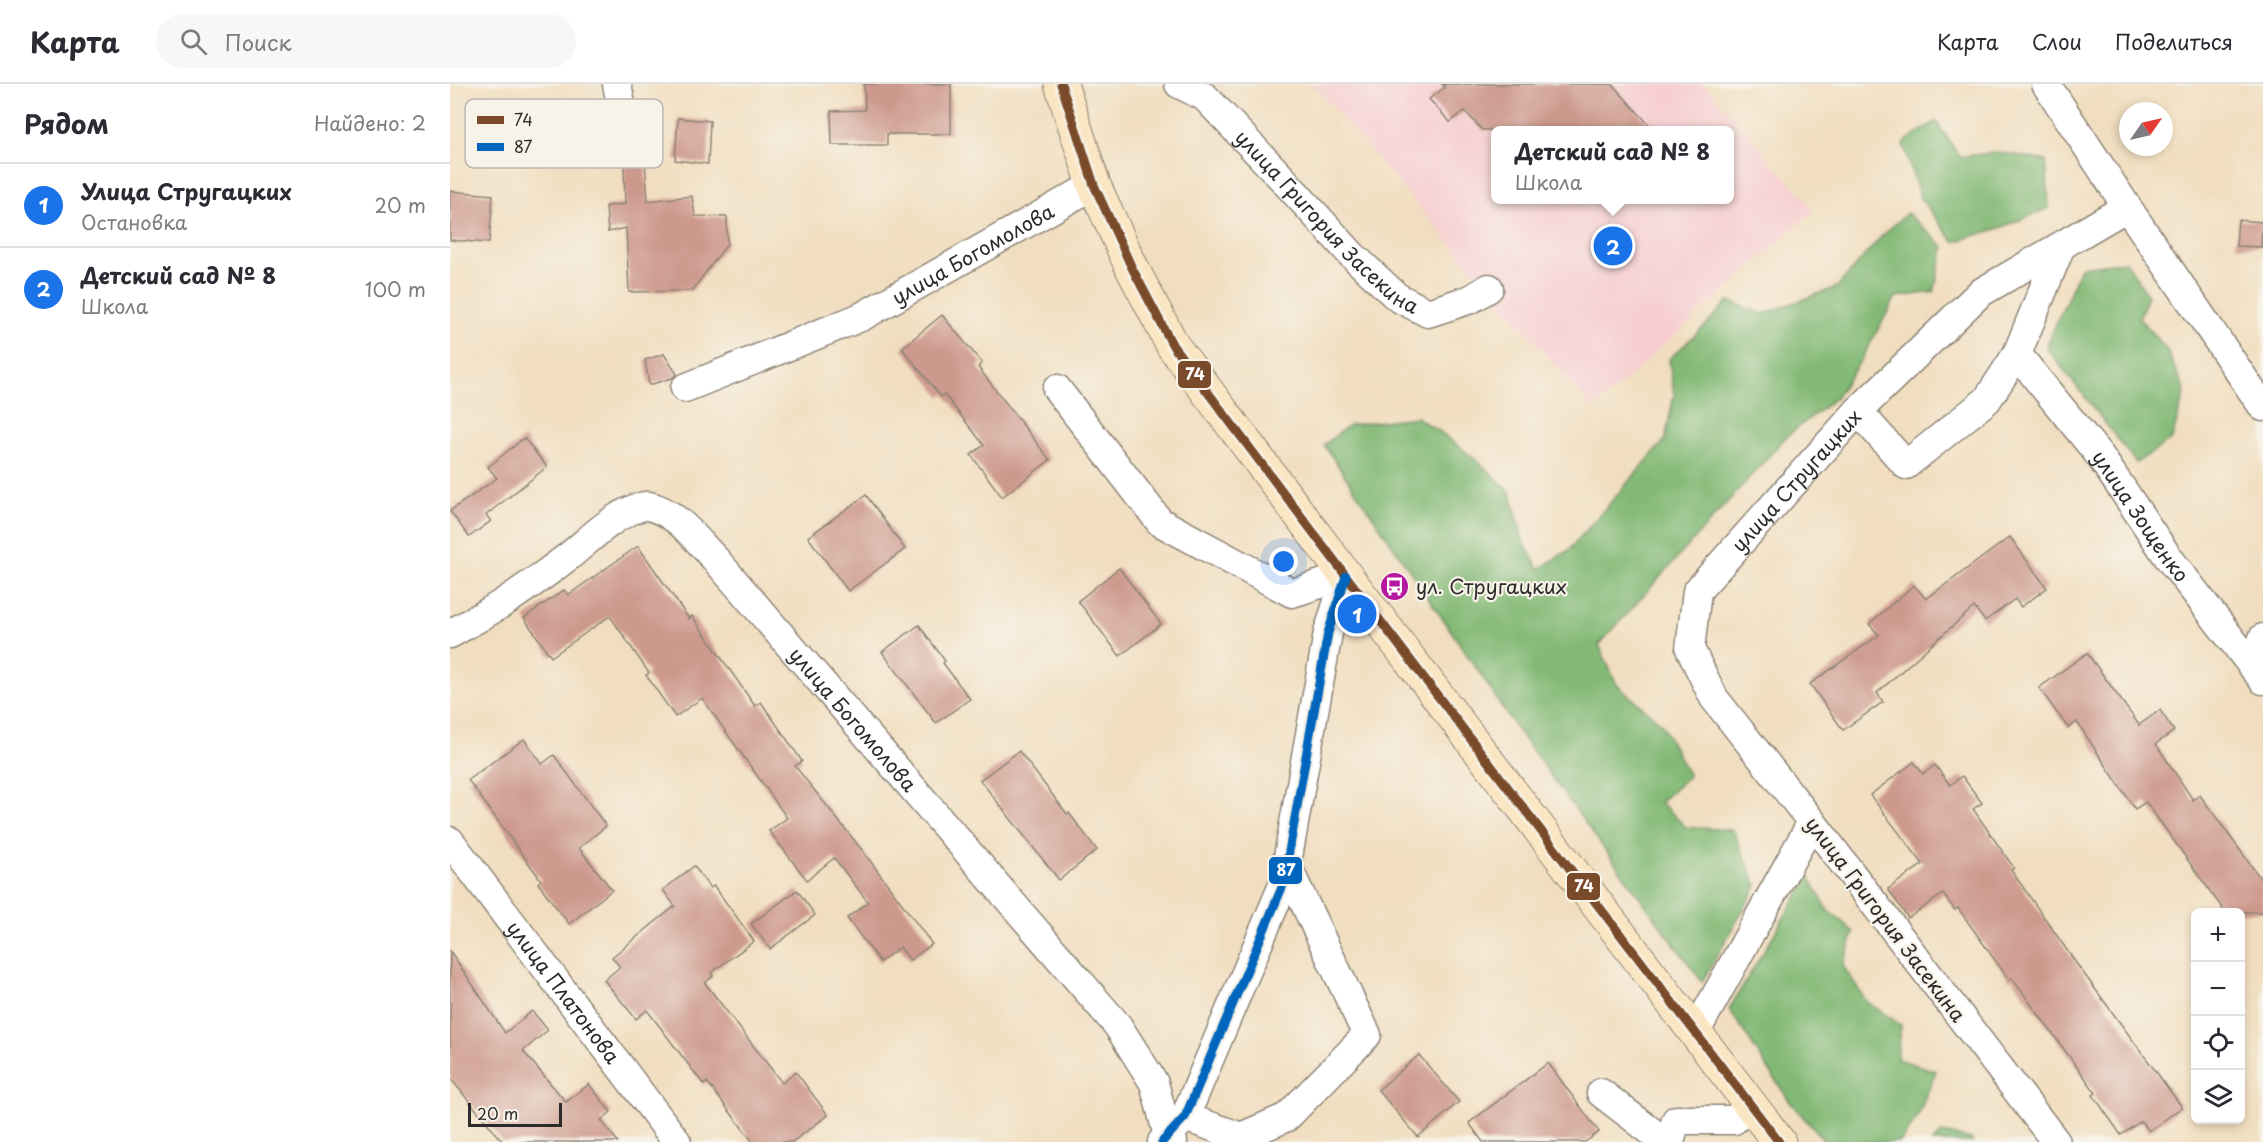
<!DOCTYPE html>
<html lang="ru">
<head>
<meta charset="utf-8">
<style>
  body { margin:0; font-family:"Playpen Sans",sans-serif; background:#f7f7f7; color:#2b2b33 }
  .controls { position:absolute; right:18px; bottom:18px; display:grid; overflow:hidden; border-radius:9px; box-shadow:0 3px 9px #0003 }
  .controls button { width:54px; height:54px; display:grid; place-items:center; padding:0; border:0; border-bottom:2px solid #e1e1e2; background:#fff; color:#2b2b33; font:30px sans-serif }
  .compass { position:absolute; left:1669px; top:18px; width:54px; height:54px; border-radius:50%; background:#fff; box-shadow:0 3px 9px #0003; rotate:56deg }
  .scale { position:absolute; left:18px; bottom:15px; width:94px; box-sizing:border-box; padding-left:6px; border:3px solid #2b2b2b; border-top:0; font-size:16px; line-height:21px; white-space:nowrap; color:#2b2b2b; -webkit-text-stroke:4px #f7f3e8; paint-order:stroke }
  .you { position:absolute; left:834px; top:478px; width:21px; height:21px; margin:-15px; border:4px solid #fff; border-radius:50%; background:#1a73e8; box-shadow:0 0 0 9px #1a73e833 }
  .badge { display:grid; place-items:center; width:39px; height:39px; border-radius:50%; background:#1a73e8; color:#fff; font-size:20px; font-weight:700 }
  .pin { position:absolute; translate:-50% -50%; border:3px solid #fff; box-shadow:0 2px 6px #0006 }
  .popup { position:absolute; left:1041px; top:42px; width:243px; height:78px; box-sizing:border-box; display:grid; place-content:center; border-radius:9px; background:#fff; filter:drop-shadow(0 2px 4px #0005); font-size:20px; white-space:nowrap; color:#7c7c81 }
  .popup b { font-size:22px; color:#2b2b33 }
  .popup::after { content:''; position:absolute; left:50%; top:100%; margin-left:-12px; border:12px solid transparent; border-top-color:#fff }
  .list { margin:0; padding:0; list-style:none }
  h2 { display:flex; justify-content:space-between; align-items:center; height:78px; margin:0; padding:0 24px; font-size:26px }
  h2 small { font-size:20px; font-weight:400; color:#7c7c81 }
  .list li { display:grid; grid-template-columns:39px 1fr auto; gap:18px; align-items:center; box-sizing:border-box; height:84px; padding:0 24px; border-top:2px solid #e1e1e2 }
  .list b { display:block; font-size:22px; white-space:nowrap }
  .list p { margin:0; font-size:20px; white-space:nowrap; color:#7c7c81 }
  .list em { font-size:20px; font-style:normal; color:#7c7c81 }
  .icon { flex:none; width:33px; height:33px; fill:none; stroke:currentColor; stroke-width:2; stroke-linecap:round; stroke-linejoin:round }
  .map { position:relative; flex:none; width:1813px; height:1058px; overflow:hidden }
  header { display:flex; align-items:center; gap:36px; box-sizing:border-box; height:84px; padding:0 30px; background:#fff; border-bottom:2px solid #e1e1e2 }
  header strong { font-size:28px }
  nav { display:flex; gap:33px; margin-inline-start:auto; font-size:21px }
  .search { width:420px; height:54px; background:#f7f7f7; display:flex; align-items:center; gap:15px; box-sizing:border-box; padding:0 21px; border-radius:33px; color:#7c7c81; font-size:22px }
  main { display:flex }
  aside { flex:1; background:#fff }
  .map>svg:first-child { display:block }
  .built { fill:#f7cfd2; fill-rule:evenodd }
  .forest { fill:#82b976; stroke:#567250; stroke-width:1.5 }
  .building { fill:#cd998d }
  .lines { fill:none; stroke-linecap:round; stroke-linejoin:round }
  .street-casing { stroke:#8e8476; stroke-width:31 }
  .secondary-casing { stroke:#8e8476; stroke-width:35 }
  .street { stroke:#fff; stroke-width:28 }
  .secondary { stroke:#fbe6c4; stroke-width:33 }
  .bus-1-casing { stroke:#f7f3e8; stroke-width:14 }
  .bus-2-casing { stroke:#f7f3e8; stroke-width:14 }
  .bus-1 { stroke:#7a4b2a; stroke-width:9 }
  .bus-2 { stroke:#0065bd; stroke-width:9 }
  .labels { text-anchor:middle; dominant-baseline:central; stroke-width:4.5; stroke-linejoin:round; paint-order:stroke }
  .street-label { font-size:20px; fill:#2b2b2b; stroke:#f7f3e8 }
  .poi-label { font-size:20px; fill:#2b2b2b; stroke:#f7f3e8; text-anchor:start }
  .key { fill:#f7f3e8; stroke:#bab7af; stroke-width:1.5 }
  .key-label { font-size:16px; fill:#2b2b2b }
  .line-badge { stroke:#f7f3e8; stroke-width:2 }
  .badge-label { font-size:16px; text-anchor:middle; font-weight:bold; fill:#fff }
</style>
</head>
<body>
<header>
<strong>Карта</strong>
<div class="search"><svg class="icon" aria-label="search" viewBox="0 0 24 24"><circle cx="10" cy="10" r="6"/><path d="M15 15l6 6"/></svg>Поиск</div>
<nav><a>Карта</a><a>Слои</a><a>Поделиться</a></nav>
</header>
<main>
<aside>
<h2>Рядом<small>Найдено: 2</small></h2>
<ul class="list">
<li><span class="badge">1</span><div><b>Улица Стругацких</b><p>Остановка</p></div><em>20 m</em></li>
<li><span class="badge">2</span><div><b>Детский сад № 8</b><p>Школа</p></div><em>100 m</em></li>
</ul>
</aside>
<div class="map">
<svg width="1813" height="1058" viewBox="0 0 1813 1058">
  <rect width="100%" height="100%" fill="#f7f3e8"/>
  <filter id="ink" filterUnits="userSpaceOnUse"><feTurbulence type="fractalNoise" baseFrequency=".0167" numOctaves="2"/><feDisplacementMap in="SourceGraphic" scale="12" xChannelSelector="R" yChannelSelector="G"/><feConvolveMatrix kernelMatrix="1 2 1 2 8 2 1 2 1" color-interpolation-filters="sRGB"/></filter>
  <filter id="wash" filterUnits="userSpaceOnUse"><feTurbulence type="fractalNoise" baseFrequency=".008" numOctaves="4" result="noise"/><feDisplacementMap in="SourceGraphic" scale="24" xChannelSelector="R" yChannelSelector="G"/><feGaussianBlur stdDeviation="1.35" result="paint"/><feColorMatrix in="noise" values="0 0 0 0 0 0 0 0 0 0 0 0 0 0 0 0 0 1.4 0 .05"/><feComposite in="paint" operator="in"/></filter>
  <g filter="url(#wash)">
    <rect width="100%" height="100%" fill="#f1dec0"/>
    <path class="built" d="M863,0H1254L1364,126L1143,325ZM1046,46H1280V116H1046Z"/>
    <g class="forest">
      <path d="M1486,37L1510,73L1547,68L1596,77L1599,124L1550,144L1504,158L1470,114L1453,59Z"/>
      <path d="M1457,129L1494,163L1484,208L1446,213L1411,276L1385,314L1335,354L1149,561L1167,601L1211,639L1239,692L1210,718L1236,743L1283,746L1307,802L1252,898L1065,643L1031,591L874,361L899,341L966,333L989,347L1029,378L1061,409L1073,457L1089,485L1119,466L1215,356L1224,311L1219,275L1256,241L1278,217L1313,230L1387,203L1432,152Z"/>
      <path d="M1676,177L1698,212L1689,234L1716,265L1735,307L1722,355L1686,379L1596,263L1631,183Z"/>
      <path d="M1359,792L1377,825L1404,848L1393,882L1416,917L1451,941L1447,975L1486,987L1467,1034L1450,1058H1375L1340,1018L1279,925Z"/>
      <path d="M1492,1049L1521,1055L1523,1058H1482Z"/>
    </g>
    <g id="blocks">
      <g class="building">
        <path d="M414,0H501V50H437V61H382L381,27L415,26Z"/>
        <path d="M992,0H1162L1204,46H1032L1015,27L1000,38L979,15L995,3Z"/>
        <path d="M228,34L260,37L258,80L225,76Z"/>
        <path d="M195,76L198,117L242,112L245,132L277,133V160L242,207L179,208L176,144L158,148L156,122L175,120L174,78Z"/>
        <path d="M0,107L43,111L39,159L0,156Z"/>
        <path d="M1788,136L1812,138L1811,163L1786,162Z"/>
        <path d="M492,231L532,279L528,283L600,376L552,413L521,371L534,361L494,310L491,313L452,264Z"/>
        <path d="M214,270L227,290L222,294L199,301L195,276Z"/>
        <path d="M74,354L97,383L36,431L41,437L19,453L0,427L47,394L38,383Z"/>
        <path d="M416,411L455,465L398,507L358,453Z"/>
        <path d="M1560,453L1597,504L1571,523L1565,515L1535,537L1524,523L1427,609L1433,618L1393,646L1360,600L1429,551L1419,540L1464,501L1476,515Z"/>
        <path d="M188,462L239,535L242,532L305,622L311,618L352,677L345,682L412,766L482,860L460,876L450,863L430,878L397,834L418,818L384,774L357,796L319,747L337,734L252,614L225,633L196,591L199,589L160,532L101,573L74,534L114,506L118,511Z"/>
        <path d="M669,484L711,540L670,572L628,517Z"/>
        <path d="M469,541L495,577L493,579L520,615L486,639L432,568Z"/>
        <path d="M1637,569L1689,641L1710,626L1724,647L1706,660L1743,716L1750,711L1813,798V828H1775L1696,718L1685,725L1627,638L1618,644L1589,604Z"/>
        <path d="M74,655L92,680L104,671L156,742L129,764L162,806L119,840L88,799L91,796L18,696Z"/>
        <path d="M569,667L617,730L619,729L647,766L609,796L530,696Z"/>
        <path d="M1464,678L1473,690L1485,681L1500,701L1512,692L1532,719L1523,725L1564,784L1561,786L1626,879L1732,1023L1699,1047L1691,1037L1671,1051L1643,1011L1646,1009L1562,894L1559,896L1508,824L1505,826L1493,810L1458,834L1438,805L1473,780L1420,711Z"/>
        <path d="M244,782L260,804L264,802L304,857L261,889L263,892L255,899L332,999L346,988L378,1031L342,1058H303L257,998L254,1001L197,926L186,935L154,896L170,883L162,873L225,822L213,806Z"/>
        <path d="M347,806L365,831L320,865L301,840Z"/>
        <path d="M0,867L55,949L82,927L98,946L73,967L116,1018L139,1000L161,1028L151,1036L168,1058H53L0,994Z"/>
        <path d="M969,971L1009,1018L968,1053L928,1006Z"/>
        <path d="M1098,979L1149,1048L1135,1058H1033L1019,1039Z"/>
      </g>
    </g>
  </g>
  <g filter="url(#ink)">
    <use href="#blocks" fill-opacity="0" stroke="#8e8476" stroke-width="1.5"/>
    <g class="lines">
      <defs>
        <g id="street">
          <path d="M167,0L171,20"/>
          <path id="s1" d="M729,0L755,13L830,92L901,170L947,213L978,229L1021,215L1039,204"/>
          <path d="M1596,0L1677,123L1813,323"/>
          <path id="s2" d="M1567,270L1650,372L1718,473L1813,596"/>
          <path id="s3" d="M235,304L411,233L644,101"/>
          <path d="M607,305L710,438L842,509L896,492"/>
          <path d="M1408,327L1456,381L1537,316L1567,270L1611,162"/>
          <path id="s4" d="M0,550C41,528 82,501 119,472C139,456 158,436 182,426C186,424 195,421 199,422C227,428 247,457 266,476L668,942L704,999L718,1052L723,1058"/>
          <path d="M1804,584L1813,554"/>
          <path id="s5" d="M0,757L227,1058"/>
          <path d="M1245,949L1362,738"/>
          <path d="M1151,1009L1215,1058"/>
          <path d="M735,1033L791,1053L837,1033L917,951L836,780"/>
          <path d="M712,1058L735,1033L833,801L878,549L896,492"/>
          <path d="M1220,1058L1226,1036H1284L1301,1021"/>
          <path id="s6" d="M1606,1058L1362,738L1264,614L1240,565L1247,507L1408,327L1530,209L1677,123"/>
        </g>
        <path id="secondary" d="M611,0L644,101L682,184L723,262L896,492L1329,1058"/>
      </defs>
      <use href="#street" class="street-casing"/>
      <use href="#secondary" class="secondary-casing"/>
      <use href="#street" class="street"/>
      <use href="#secondary" class="secondary"/>
      <defs>
        <path id="bus-1" d="M611,0L644,101L682,184L723,262L896,492L1329,1058"/>
        <path id="bus-2" d="M712,1058L735,1033L833,801L878,549L896,492"/>
      </defs>
      <use href="#bus-1" class="bus-1-casing"/>
      <use href="#bus-2" class="bus-2-casing"/>
      <use href="#bus-1" class="bus-1"/>
      <use href="#bus-2" class="bus-2"/>
    </g>
  </g>
  <defs>
    <symbol id="bus-disc" viewBox="-11 -11 22 22"><circle r="9.5" fill="#b5179e" stroke="#f7f3e8"/><path d="M-5-6H5V4H4V6H2V4H-2V6H-4V4H-5ZM-3.5-4V0h7V-4ZM-3.5 1.2v1.5H-2V1.2ZM2 1.2v1.5H3.5V1.2Z" fill="#fff"/></symbol>
  </defs>
  <g fill-rule="evenodd">
    <use href="#bus-disc" x="928" y="486" width="33" height="33"/>
  </g>
  <g class="labels">
    <g class="street-label">
      <text stroke="none"><textPath href="#s1" startOffset="204">улица Григория Засекина</textPath></text>
      <text stroke="none"><textPath href="#s3" startOffset="318">улица Богомолова</textPath></text>
      <text stroke="none"><textPath href="#s6" startOffset="822">улица Стругацких</textPath></text>
      <text stroke="none"><textPath href="#s2" startOffset="204">улица Зощенко</textPath></text>
      <text stroke="none"><textPath href="#s4" startOffset="536">улица Богомолова</textPath></text>
      <text transform="translate(1436 835) rotate(53)">улица Григория Засекина</text>
      <text stroke="none"><textPath href="#s5" startOffset="189">улица Платонова</textPath></text>
    </g>
    <g class="poi-label">
      <text x="966" y="502">ул. Стругацких</text>
    </g>
  </g>
  <rect x="15" y="15" width="198" height="69" rx="9" class="key"/>
  <rect x="27" y="32" width="27" height="8" fill="#7a4b2a"/>
  <rect x="27" y="59" width="27" height="8" fill="#0065bd"/>
  <g class="key-label">
    <text x="64" y="42">74</text>
    <text x="64" y="69">87</text>
  </g>
  <g class="line-badge">
    <rect x="727" y="276" width="35" height="29" rx="6" fill="#7a4b2a"/>
    <rect x="818" y="772" width="35" height="29" rx="6" fill="#0065bd"/>
    <rect x="1116" y="788" width="35" height="29" rx="6" fill="#7a4b2a"/>
  </g>
  <g class="badge-label">
    <text x="745" y="296">74</text>
    <text x="836" y="792">87</text>
    <text x="1134" y="808">74</text>
  </g>
</svg>
<div class="controls">
<button>+</button>
<button>−</button>
<button><svg class="icon" aria-label="locate" viewBox="0 0 24 24"><circle cx="12" cy="12" r="6"/><path d="M12 2v4M12 18v4M2 12h4M18 12h4"/></svg></button>
<button><svg class="icon" aria-label="layers" viewBox="0 0 24 24"><path d="M12 4l9 5-9 5-9-5zM3 14l9 5 9-5"/></svg></button>
</div>
<svg class="compass" viewBox="-18 -18 36 36"><path d="M0-13l5 13h-10z" fill="#e53935"/><path d="M0 13l5-13h-10z" fill="#7c7c81"/></svg>
<div class="scale">20 m</div>
<div class="you"></div>
<div class="pin badge" style="left:907px;top:530px">1</div>
<div class="pin badge" style="left:1163px;top:162px">2</div>
<div class="popup"><b>Детский сад № 8</b>Школа</div>
</div>
</main>
</body>
</html>
